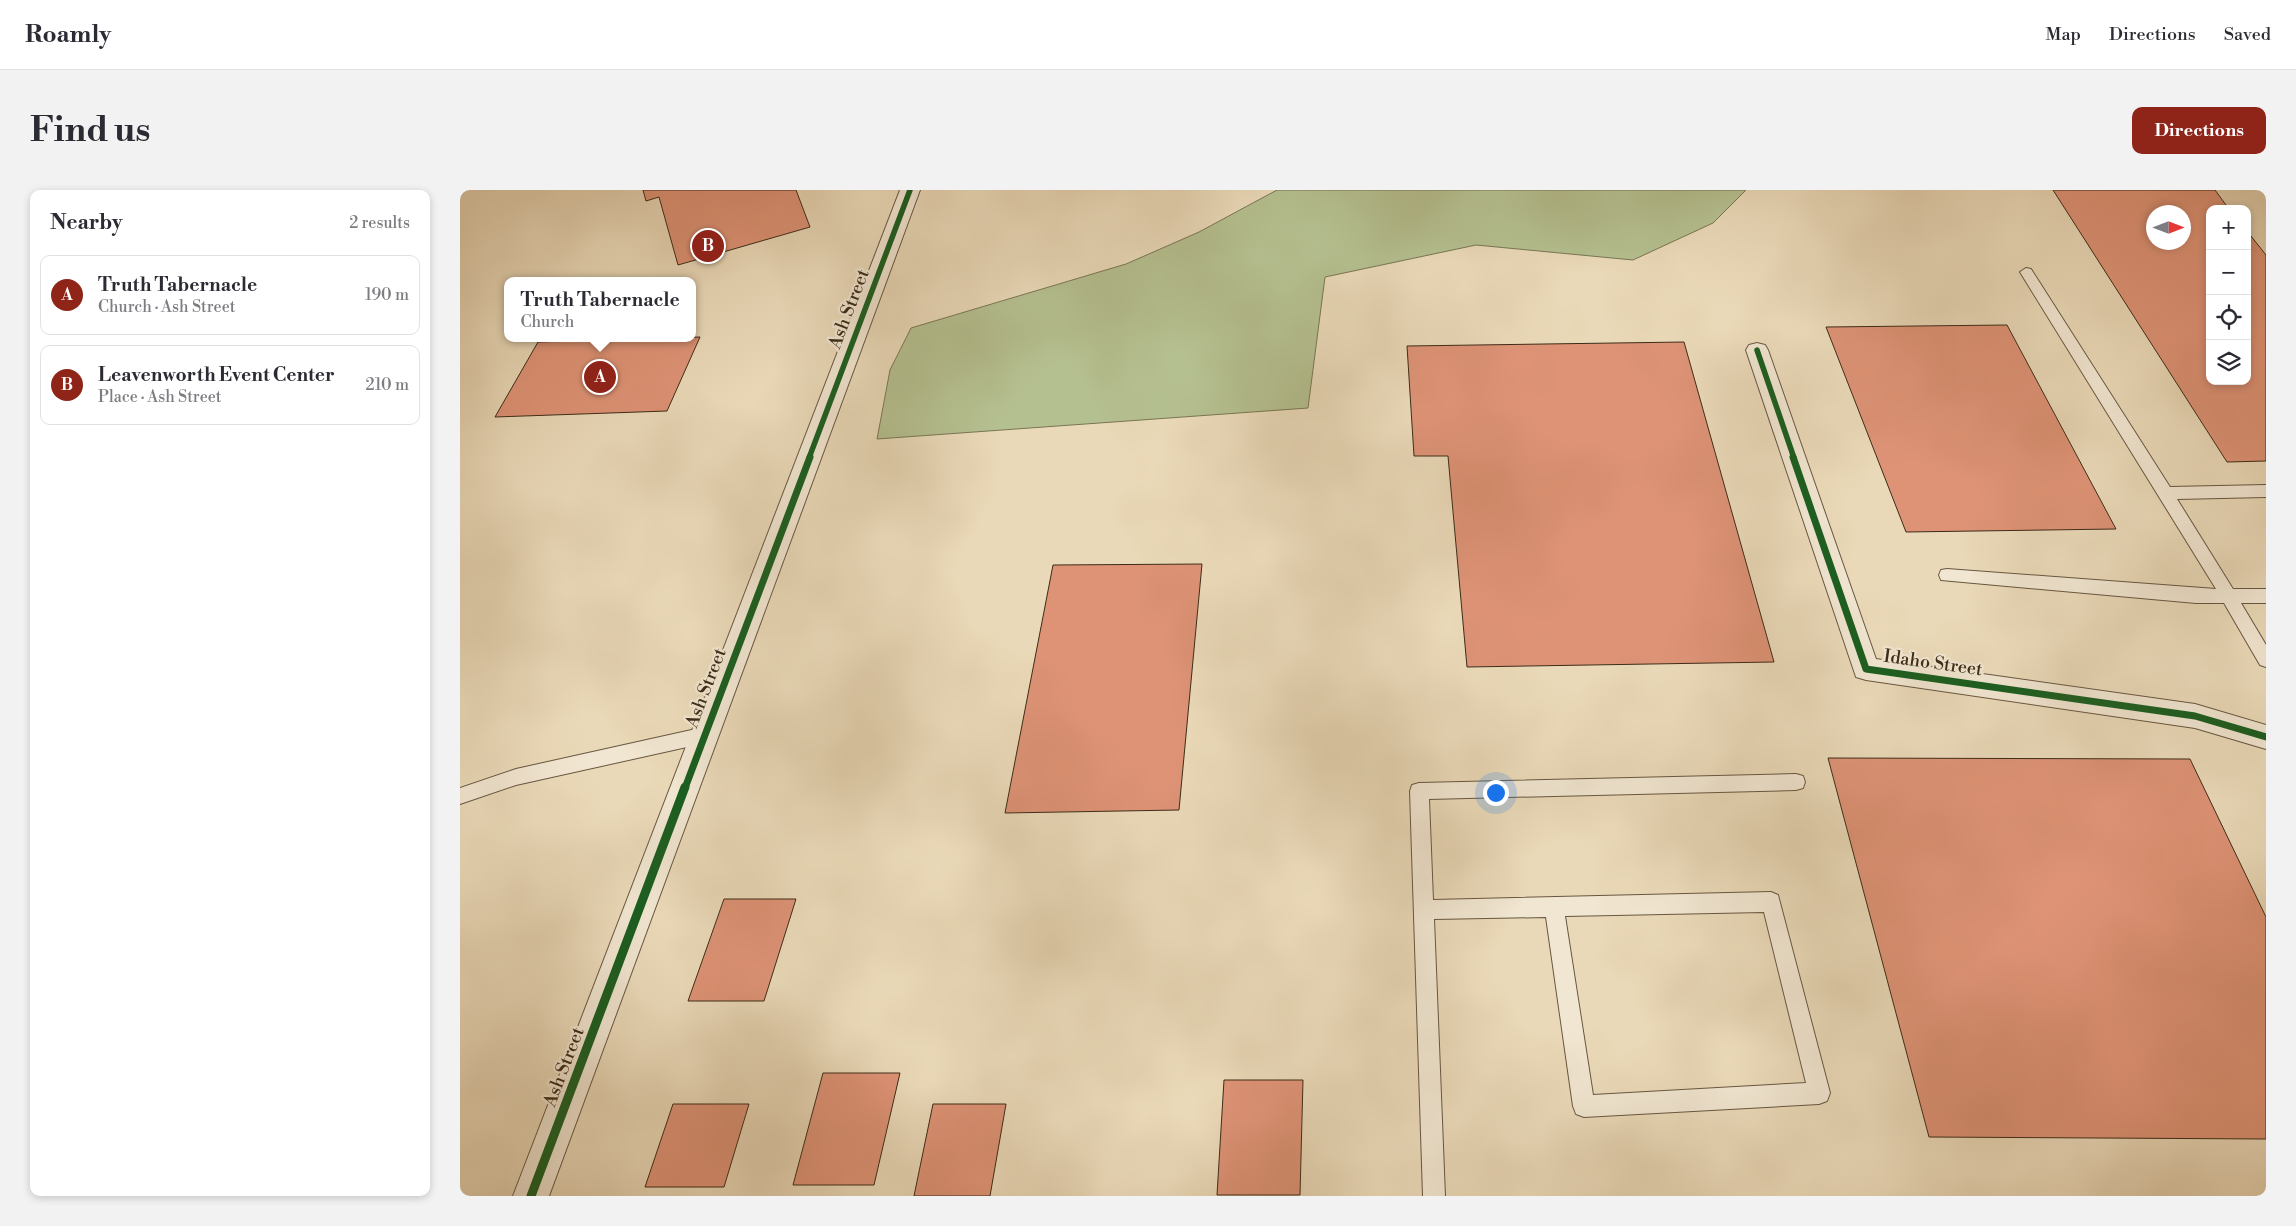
<!DOCTYPE html>
<html lang="en">
<head>
<meta charset="utf-8">
<style>
  body { margin:0; font-family:"Libre Bodoni",serif; background:#f2f2f3; color:#2b2b33 }
  .controls { position:absolute; right:15px; top:15px; display:grid; overflow:hidden; border-radius:10px; box-shadow:0 2px 8px #0003 }
  .controls button { width:45px; height:45px; display:grid; place-items:center; padding:0; border:0; border-bottom:1px solid #e1e1e2; background:#fff; color:#2b2b33; font:25px sans-serif }
  .compass { position:absolute; left:1686px; top:15px; width:45px; height:45px; border-radius:50%; background:#fff; box-shadow:0 2px 8px #0003; rotate:90deg }
  .you { position:absolute; left:1035px; top:602px; width:18px; height:18px; margin:-12px; border:4px solid #fff; border-radius:50%; background:#1a73e8; box-shadow:0 0 0 8px #1a73e833 }
  .badge { display:grid; place-items:center; width:32px; height:32px; border-radius:50%; background:#8f2418; color:#fff; font-size:16px; font-weight:700 }
  .pin { position:absolute; translate:-50% -50%; border:2px solid #fff; box-shadow:0 1px 5px #0006 }
  .popup { position:absolute; left:44px; top:87px; width:192px; height:65px; box-sizing:border-box; display:grid; place-content:center; border-radius:10px; background:#fff; filter:drop-shadow(0 1px 4px #0005); font-size:16px; white-space:nowrap; color:#7c7c81 }
  .popup b { font-size:19px; color:#2b2b33 }
  .popup::after { content:''; position:absolute; left:50%; top:100%; margin-left:-10px; border:10px solid transparent; border-top-color:#fff }
  .list { margin:0; padding:0; list-style:none }
  h2 { display:flex; justify-content:space-between; align-items:center; height:65px; margin:0; padding:0 20px; font-size:21px }
  h2 small { font-size:16px; font-weight:400; color:#7c7c81 }
  .list li { display:grid; grid-template-columns:32px 1fr auto; gap:15px; align-items:center; box-sizing:border-box; height:80px; margin:0 10px 10px; padding:0 10px; border:1px solid #e1e1e2; border-radius:10px }
  .list b { display:block; font-size:19px; white-space:nowrap }
  .list p { margin:0; font-size:16px; white-space:nowrap; color:#7c7c81 }
  .list em { font-size:16px; font-style:normal; color:#7c7c81 }
  .icon { flex:none; width:28px; height:28px; fill:none; stroke:currentColor; stroke-width:2; stroke-linecap:round; stroke-linejoin:round }
  .map { position:relative; flex:none; width:1806px; height:1006px; overflow:hidden; border-radius:10px }
  header { display:flex; align-items:center; gap:30px; box-sizing:border-box; height:70px; padding:0 25px; background:#fff; border-bottom:1px solid #e1e1e2 }
  header strong { font-size:24px }
  nav { display:flex; gap:28px; margin-inline-start:auto; font-size:18px }
  .intro { display:flex; align-items:center; justify-content:space-between; box-sizing:border-box; height:120px; padding:0 30px }
  h1 { margin:0; font-size:35px }
  .button { padding:12px 22px; border-radius:10px; background:#8f2418; color:#fff; font-size:18px; font-weight:700 }
  main { display:flex; gap:30px; padding:0 30px }
  aside { flex:1; background:#fff; border-radius:10px; box-shadow:0 2px 8px #0003 }
  .map>svg:first-child { display:block }
  .green { fill:#b5c090; stroke:#787654 }
  .building { fill:#de9376; stroke:#3c2c18; fill-rule:evenodd }
  .lines { fill:none; stroke-linecap:round; stroke-linejoin:round }
  .lane-casing { stroke:#685740; stroke-width:2 }
  .street-casing { stroke:#685740; stroke-width:2 }
  .lane { fill:#f1e6d1; fill-rule:evenodd }
  .street { fill:#f1e6d1; fill-rule:evenodd }
  .cycleway-far2-casing { stroke:#f1e6d1; stroke-width:8 }
  .cycleway-far1-casing { stroke:#f1e6d1; stroke-width:10 }
  .cycleway-casing { stroke:#f1e6d1; stroke-width:12 }
  .cycleway-far2 { stroke:#1b5e20; stroke-width:5.5 }
  .cycleway-far1 { stroke:#1b5e20; stroke-width:7 }
  .cycleway { stroke:#1b5e20; stroke-width:9 }
  .labels { text-anchor:middle; dominant-baseline:central; stroke-width:4.5; stroke-linejoin:round; paint-order:stroke }
  .street-label { font-size:18px; fill:#3c2c18; stroke:#f1e6d1 }
</style>
</head>
<body>
<header>
<strong>Roamly</strong>
<nav><a>Map</a><a>Directions</a><a>Saved</a></nav>
</header>
<div class="intro"><h1>Find us</h1><a class="button">Directions</a></div>
<main>
<aside>
<h2>Nearby<small>2 results</small></h2>
<ul class="list">
<li><span class="badge">A</span><div><b>Truth Tabernacle</b><p>Church · Ash Street</p></div><em>190 m</em></li>
<li><span class="badge">B</span><div><b>Leavenworth Event Center</b><p>Place · Ash Street</p></div><em>210 m</em></li>
</ul>
</aside>
<div class="map">
<svg width="1806" height="1006" viewBox="0 0 1806 1006">
  <rect width="100%" height="100%" fill="#ead9b8"/>
  <filter id="stains"><feTurbulence type="fractalNoise" baseFrequency=".004" numOctaves="4"/><feColorMatrix values="0 0 0 0 .2 0 0 0 0 .09 0 0 0 0 .02 0 0 0 .5 -.17"/></filter>
  <radialGradient id="worn" r=".72"><stop offset=".6" stop-color="#630" stop-opacity="0"/><stop offset="1" stop-color="#630" stop-opacity=".3"/></radialGradient>
  <path class="green" d="M817,0H1286L1253,33L1173,70L1016,55L865,87L848,218L417,249L430,180L451,138L666,74L739,42Z"/>
  <g class="building">
    <path d="M183,0H336L350,37L218,75L199,7L186,11Z"/>
    <path d="M1593,0H1755L1769,19H1750V191H1787V41L1806,65V271L1767,272ZM1694,22H1724V52H1694Z"/>
    <path d="M1547,135L1656,339L1446,342L1366,137Z"/>
    <path d="M240,147L207,221L35,227L78,152Z"/>
    <path d="M1224,152L1314,472L1007,477L988,266H954L947,156Z"/>
    <path d="M742,374L719,620L545,623L593,375Z"/>
    <path d="M1368,568L1730,569L1806,727V949L1469,947Z"/>
    <path d="M264,709H336L304,811H228Z"/>
    <path d="M363,883H440L414,995H333Z"/>
    <path d="M764,890H843L840,1005H757Z"/>
    <path d="M213,914H289L264,997H185Z"/>
    <path d="M473,914H546L530,1006H454Z"/>
  </g>
  <g class="lines">
    <defs>
      <g id="lane">
        <path d="M1566,78L1571,79L1710,297L1806,295V307L1717,309L1773,399H1806V413H1781L1806,455V477L1800,475L1764,413H1736L1481,390L1479,385L1481,380L1487,379L1756,399L1560,82Z"/>
        <path d="M245,537L251,539L254,545L251,551L245,553L56,595L0,614V598L56,579Z"/>
        <path d="M1336,584L1343,586L1345,592L1343,598L1336,600L969,609L973,710L1311,702L1318,705L1370,903L1367,911L1359,914L1124,927L1116,924L1113,916L1086,727L974,729L985,1006H963L950,601L952,595L959,593ZM1304,722L1346,893L1133,905L1105,726Z"/>
      </g>
      <g id="street">
        <path d="M440,0H460L89,1006H53Z"/>
        <path d="M1297,153L1305,155L1308,160L1416,469L1735,514L1806,535V559L1735,538L1406,490L1396,487L1286,160L1289,155Z"/>
      </g>
    </defs>
    <use href="#lane" class="lane-casing"/>
    <use href="#street" class="street-casing"/>
    <use href="#lane" class="lane"/>
    <use href="#street" class="street"/>
    <defs>
      <g id="cycleway-far2">
        <path d="M1297,160L1334,268"/>
        <path d="M349,268L450,0"/>
      </g>
      <g id="cycleway-far1">
        <path d="M1333,267L1406,479L1735,526L1806,547"/>
        <path d="M225,598L350,267"/>
      </g>
      <path id="cycleway" d="M71,1006L225,597"/>
    </defs>
    <use href="#cycleway-far2" class="cycleway-far2-casing"/>
    <use href="#cycleway-far1" class="cycleway-far1-casing"/>
    <use href="#cycleway" class="cycleway-casing"/>
    <use href="#cycleway-far2" class="cycleway-far2"/>
    <use href="#cycleway-far1" class="cycleway-far1"/>
    <use href="#cycleway" class="cycleway"/>
  </g>
  <g class="labels">
    <g class="street-label">
      <text transform="translate(389 119) rotate(-69)">Ash Street</text>
      <text transform="translate(1473 473) rotate(8)">Idaho Street</text>
      <text transform="translate(246 498) rotate(-69)">Ash Street</text>
      <text transform="translate(104 877) rotate(-69)">Ash Street</text>
    </g>
  </g>
  <rect width="100%" height="100%" filter="url(#stains)"/>
  <rect width="100%" height="100%" fill="url(#worn)"/>
</svg>
<div class="controls">
<button>+</button>
<button>−</button>
<button><svg class="icon" aria-label="locate" viewBox="0 0 24 24"><circle cx="12" cy="12" r="6"/><path d="M12 2v4M12 18v4M2 12h4M18 12h4"/></svg></button>
<button><svg class="icon" aria-label="layers" viewBox="0 0 24 24"><path d="M12 4l9 5-9 5-9-5zM3 14l9 5 9-5"/></svg></button>
</div>
<svg class="compass" viewBox="-18 -18 36 36"><path d="M0-13l5 13h-10z" fill="#e53935"/><path d="M0 13l5-13h-10z" fill="#7c7c81"/></svg>
<div class="you"></div>
<div class="pin badge" style="left:140px;top:187px">A</div>
<div class="popup"><b>Truth Tabernacle</b>Church</div>
<div class="pin badge" style="left:248px;top:56px">B</div>
</div>
</main>
</body>
</html>
